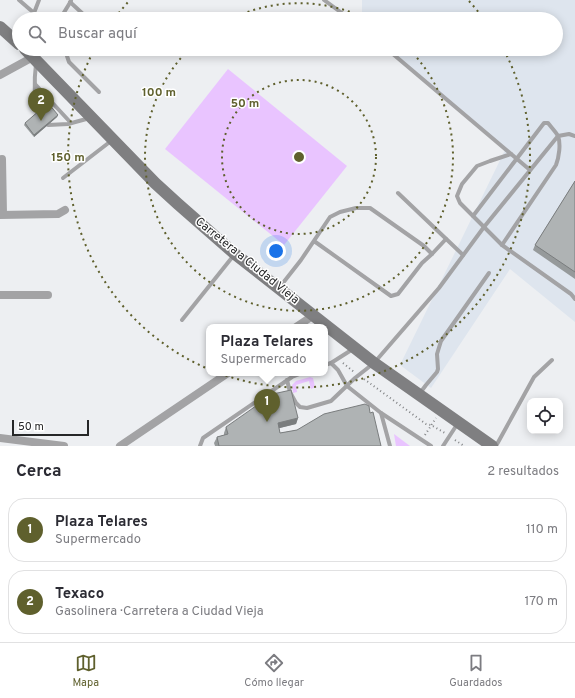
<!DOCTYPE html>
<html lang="es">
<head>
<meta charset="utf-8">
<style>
  body { margin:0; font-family:Overpass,sans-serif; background:#f2f2f3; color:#2b2b33 }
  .controls { position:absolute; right:12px; bottom:12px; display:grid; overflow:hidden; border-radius:8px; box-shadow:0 2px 10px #0003 }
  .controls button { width:36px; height:36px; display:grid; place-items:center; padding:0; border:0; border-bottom:1px solid #e1e1e2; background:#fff; color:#2b2b33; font:20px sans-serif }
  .scale { position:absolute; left:12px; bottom:10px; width:77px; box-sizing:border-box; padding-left:4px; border:2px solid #262728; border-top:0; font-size:11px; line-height:14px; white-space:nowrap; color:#262728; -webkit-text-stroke:3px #fff; paint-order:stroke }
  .you { position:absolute; left:276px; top:251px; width:14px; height:14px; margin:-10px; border:3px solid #fff; border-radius:50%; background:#1a73e8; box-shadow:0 0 0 6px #1a73e833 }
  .badge { display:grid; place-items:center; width:26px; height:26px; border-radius:50%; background:#5f602d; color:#fff; font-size:13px; font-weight:700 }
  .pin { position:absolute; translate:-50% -33px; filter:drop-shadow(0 1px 2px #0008) }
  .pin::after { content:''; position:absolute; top:21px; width:14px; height:12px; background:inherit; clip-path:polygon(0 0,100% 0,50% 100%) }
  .popup { position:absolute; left:206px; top:324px; width:122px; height:52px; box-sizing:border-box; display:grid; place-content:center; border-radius:8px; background:#fff; filter:drop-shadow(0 1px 3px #0005); font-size:13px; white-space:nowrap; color:#7c7c81 }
  .popup b { font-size:15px; color:#2b2b33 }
  .popup::after { content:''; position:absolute; left:50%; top:100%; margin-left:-8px; border:8px solid transparent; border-top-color:#fff }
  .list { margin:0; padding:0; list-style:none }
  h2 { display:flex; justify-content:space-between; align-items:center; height:52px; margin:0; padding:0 16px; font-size:17px }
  h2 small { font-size:13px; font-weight:400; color:#7c7c81 }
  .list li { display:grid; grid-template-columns:26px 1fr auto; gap:12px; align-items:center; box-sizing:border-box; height:64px; margin:0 8px 8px; padding:0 8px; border:1px solid #e1e1e2; border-radius:16px }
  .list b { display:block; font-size:15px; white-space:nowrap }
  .list p { margin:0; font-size:13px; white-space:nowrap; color:#7c7c81 }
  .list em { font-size:13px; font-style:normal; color:#7c7c81 }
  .icon { flex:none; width:22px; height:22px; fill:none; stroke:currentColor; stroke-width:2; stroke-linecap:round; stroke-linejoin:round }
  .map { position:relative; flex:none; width:575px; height:446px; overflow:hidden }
  .search { position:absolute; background:#fff; box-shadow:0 2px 10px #0003; left:12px; right:12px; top:12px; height:44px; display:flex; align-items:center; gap:10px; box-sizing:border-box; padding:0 14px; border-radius:22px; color:#7c7c81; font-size:15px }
  .sheet { height:196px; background:#fff }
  nav { display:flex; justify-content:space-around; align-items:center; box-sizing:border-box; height:56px; border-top:1px solid #e1e1e2; background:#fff; font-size:11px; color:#7c7c81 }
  nav a { display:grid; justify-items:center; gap:2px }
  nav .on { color:#5f602d }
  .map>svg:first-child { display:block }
  .built { fill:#dee5ee }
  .green { fill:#e9c4ff }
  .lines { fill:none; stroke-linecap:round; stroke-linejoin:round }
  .path { stroke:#818385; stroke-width:2; stroke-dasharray:1 3; stroke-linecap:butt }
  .lane { stroke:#a3a3a5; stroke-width:4 }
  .street { stroke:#a3a3a5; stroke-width:8 }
  .secondary { stroke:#7f7f81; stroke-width:12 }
  .wall { fill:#969a9b }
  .shaded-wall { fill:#7a7d7e }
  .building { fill:#afb3b4; stroke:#7a7d7e }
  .ring { fill:none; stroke:#5f602d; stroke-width:2; stroke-dasharray:2 4 }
  .labels { text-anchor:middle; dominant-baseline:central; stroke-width:3; stroke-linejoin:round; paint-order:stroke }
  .street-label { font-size:12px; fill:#262728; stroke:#fff }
  .centre { fill:#5f602d; stroke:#fff; stroke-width:2 }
  .ring-label { font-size:12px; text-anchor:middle; font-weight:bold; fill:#5f602d; stroke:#fff; stroke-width:3; stroke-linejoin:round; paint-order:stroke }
</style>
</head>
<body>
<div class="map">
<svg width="575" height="446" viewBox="0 0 575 446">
  <rect width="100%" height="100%" fill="#edeff2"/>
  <path class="built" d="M362,0H575V322L510,269L431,388L400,365L505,150L387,49H556V19H362Z"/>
  <g class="green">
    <path d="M228,69L347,166L284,245L165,149Z"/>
    <path d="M310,377L313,378L315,387L311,389L309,381L296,385L297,392L293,393L292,385L296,381Z"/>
    <path d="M394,434L410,446H396Z"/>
  </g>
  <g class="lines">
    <g class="path">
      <path d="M343,363L354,372"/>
      <path d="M364,379L426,424L431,425L445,433"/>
      <path d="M425,435L436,418"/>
      <path d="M455,440L464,446"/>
    </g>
    <g class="lane">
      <path d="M19,0L34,13L42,19"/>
      <path d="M324,0L350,19"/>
      <path d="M70,2L82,13L84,19"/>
      <path d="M28,19L34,13L39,0"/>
      <path d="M60,19L71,1"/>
      <path d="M13,38L19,30"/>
      <path d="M71,49L67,56L69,62L99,92"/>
      <path d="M387,49L530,170"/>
      <path d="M36,64C34,80 34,97 38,113"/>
      <path d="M35,84L71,123"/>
      <path d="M48,125L68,124L90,118"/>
      <path d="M511,154L490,161L477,166L462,184L457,196L460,203L502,245L571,294L575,299"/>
      <path d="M63,178L111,141"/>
      <path d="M398,193L463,255"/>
      <path d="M473,216L544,123H548C551,127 556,132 558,136C561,144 559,157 556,165L502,245"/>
      <path d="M432,254L446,239"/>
      <path d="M279,288L301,260L330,217L340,212L356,208H370L424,246L432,254L422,263L398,294L391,296L314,241"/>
      <path d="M182,320L234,255"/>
      <path d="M331,363L338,370L347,386L381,413L431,446"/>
      <path d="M325,365L331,363L353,349"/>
      <path d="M287,380L290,392L296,403L300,407L307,408L331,401L355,378L374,363L439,288L484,227L558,136L569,134L575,136"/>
      <path d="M420,393L426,385L437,372L438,369L437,354L441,341L489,273"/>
      <path d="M381,413L390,446"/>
      <path d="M200,446L203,438L292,377L302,373"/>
      <path d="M443,446L458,423"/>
      <path d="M496,446L534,377L552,360"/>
    </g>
    <g class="street">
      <path d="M0,75L33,57"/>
      <path d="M2,159L3,214"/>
      <path d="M0,215L58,214L65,210"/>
      <path d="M0,295H48"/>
      <path d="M296,327L314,315"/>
      <path d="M0,438L64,446"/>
      <path d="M120,446L228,373"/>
    </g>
    <g class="secondary">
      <path d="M0,27L19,44"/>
      <path d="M25,49L155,183L178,204L235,254L374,363L492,446"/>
    </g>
  </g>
  <g class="wall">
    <path d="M58,115L57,117L34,137L24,125L25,123Z"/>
    <path d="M575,181V279L533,250L535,245Z"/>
    <path d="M370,413L381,446H215L214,443L217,437L224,435V433L226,427L298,418L296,424L279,428L280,433L297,430Z"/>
  </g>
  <g class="shaded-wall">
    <path d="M58,115L57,117L34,137V135Z"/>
    <path d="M298,418L296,424L276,429L278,423Z"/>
  </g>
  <g class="building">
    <path d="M48,103L58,115L34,135L25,123Z"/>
    <path d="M575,181V272L535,245Z"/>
    <path d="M291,390L298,418L278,423L280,433L297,430L324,414L365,404L369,406L370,413L373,412L381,446H219L217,437L228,434L226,427L273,394Z"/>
  </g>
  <g class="ring">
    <circle cx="299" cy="157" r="77"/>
    <path d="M231 19A154 154 0 0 1 367 19M409 49A154 154 0 1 1 189 49"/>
    <path d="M115 18A231 231 0 0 1 129 1M469 1A231 231 0 0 1 483 18M504 50A231 231 0 1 1 94 50"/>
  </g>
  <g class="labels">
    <g class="street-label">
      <text transform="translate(247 261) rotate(39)">Carretera a Ciudad Vieja</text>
    </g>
  </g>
  <circle cx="299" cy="157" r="6" class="centre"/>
  <g class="ring-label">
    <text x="159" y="96">100 m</text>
    <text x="245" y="107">50 m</text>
    <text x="68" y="161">150 m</text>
  </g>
</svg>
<div class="controls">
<button><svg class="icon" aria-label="locate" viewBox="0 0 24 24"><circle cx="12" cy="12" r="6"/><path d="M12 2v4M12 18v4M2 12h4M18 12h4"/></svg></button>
</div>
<div class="scale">50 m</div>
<div class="you"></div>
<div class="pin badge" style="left:267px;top:422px">1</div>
<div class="popup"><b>Plaza Telares</b>Supermercado</div>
<div class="pin badge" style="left:41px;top:121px">2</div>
<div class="search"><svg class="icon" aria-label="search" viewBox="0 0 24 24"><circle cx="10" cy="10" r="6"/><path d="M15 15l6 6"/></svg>Buscar aquí</div>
</div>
<section class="sheet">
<h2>Cerca<small>2 resultados</small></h2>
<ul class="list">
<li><span class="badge">1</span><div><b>Plaza Telares</b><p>Supermercado</p></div><em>110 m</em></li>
<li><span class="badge">2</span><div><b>Texaco</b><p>Gasolinera · Carretera a Ciudad Vieja</p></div><em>170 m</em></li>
</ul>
</section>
<nav>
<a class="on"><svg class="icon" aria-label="map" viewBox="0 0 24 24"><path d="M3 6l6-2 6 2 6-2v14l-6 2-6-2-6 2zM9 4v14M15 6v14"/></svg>Mapa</a>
<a><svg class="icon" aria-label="directions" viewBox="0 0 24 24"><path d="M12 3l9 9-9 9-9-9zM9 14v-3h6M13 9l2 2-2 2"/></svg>Cómo llegar</a>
<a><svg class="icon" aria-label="saved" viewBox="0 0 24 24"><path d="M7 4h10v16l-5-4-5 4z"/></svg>Guardados</a>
</nav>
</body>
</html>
